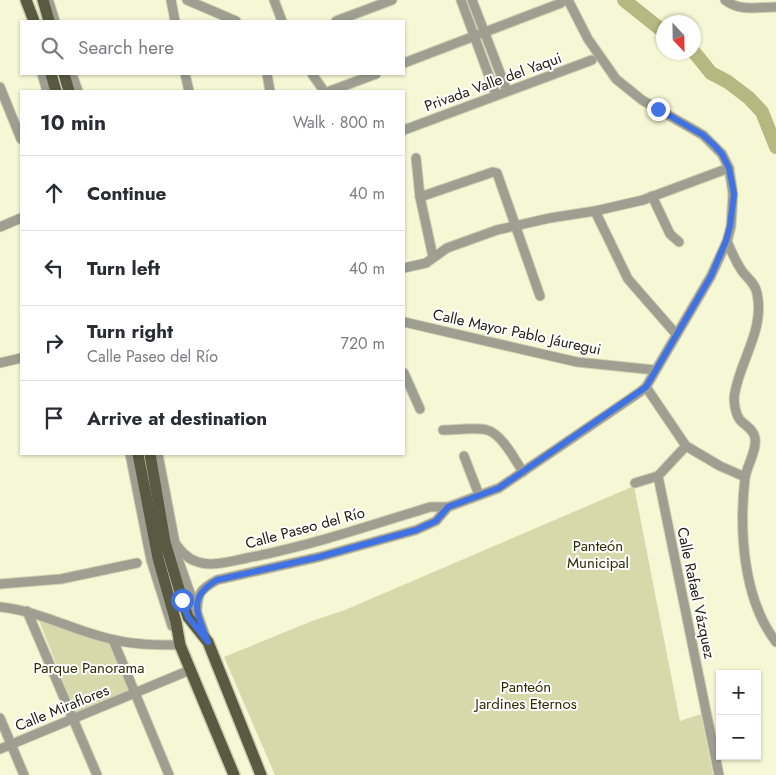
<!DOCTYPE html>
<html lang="en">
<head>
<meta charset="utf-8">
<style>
  body { margin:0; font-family:Jost,sans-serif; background:#f7f7f7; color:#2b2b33 }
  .controls { position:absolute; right:15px; bottom:15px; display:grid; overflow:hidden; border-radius:0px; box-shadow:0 1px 4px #0004 }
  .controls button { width:45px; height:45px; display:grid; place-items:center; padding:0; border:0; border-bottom:1px solid #e1e1e2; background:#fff; color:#2b2b33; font:25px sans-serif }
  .compass { position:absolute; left:656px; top:15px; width:45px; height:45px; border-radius:50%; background:#fff; box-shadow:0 1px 4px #0004; rotate:158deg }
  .stop { position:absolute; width:15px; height:15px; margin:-11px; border:4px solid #4072e3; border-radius:50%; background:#fff }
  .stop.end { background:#4072e3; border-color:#fff; box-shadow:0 1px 5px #0008 }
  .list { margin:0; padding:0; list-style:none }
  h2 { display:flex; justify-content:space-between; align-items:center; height:65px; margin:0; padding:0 20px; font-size:21px }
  h2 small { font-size:16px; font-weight:400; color:#7c7c81 }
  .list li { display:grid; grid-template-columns:32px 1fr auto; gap:15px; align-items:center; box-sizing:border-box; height:75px; padding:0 20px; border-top:1px solid #e1e1e2 }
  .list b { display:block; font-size:19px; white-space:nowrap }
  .list p { margin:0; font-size:16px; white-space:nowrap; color:#7c7c81 }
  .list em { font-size:16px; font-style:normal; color:#7c7c81 }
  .icon { flex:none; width:28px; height:28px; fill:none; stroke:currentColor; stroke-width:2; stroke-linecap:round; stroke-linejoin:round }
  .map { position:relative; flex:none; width:776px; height:775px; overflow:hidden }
  .search { position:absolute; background:#fff; box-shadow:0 1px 4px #0004; left:20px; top:20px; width:385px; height:55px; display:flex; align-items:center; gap:12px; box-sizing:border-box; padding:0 18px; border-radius:0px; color:#7c7c81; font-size:19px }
  .panel { position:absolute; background:#fff; box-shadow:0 1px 4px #0004; left:20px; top:90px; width:385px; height:365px; border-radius:0px }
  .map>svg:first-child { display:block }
  .green { fill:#d8d9ab }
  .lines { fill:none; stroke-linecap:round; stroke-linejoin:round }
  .river { stroke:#b7b881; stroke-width:14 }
  .minor-casing { stroke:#d0d0b1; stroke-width:11 }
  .major-casing { stroke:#d0d0b1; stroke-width:14 }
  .minor { stroke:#9e9f91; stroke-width:9 }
  .major { stroke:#595a41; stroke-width:11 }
  .route { stroke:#4072e3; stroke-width:6 }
  .labels { text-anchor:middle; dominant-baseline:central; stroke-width:4; stroke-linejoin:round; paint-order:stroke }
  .street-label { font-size:15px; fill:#212114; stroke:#fff }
  .park-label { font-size:15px; fill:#2d2c00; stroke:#fff }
</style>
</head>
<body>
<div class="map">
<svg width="776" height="775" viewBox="0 0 776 775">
  <rect width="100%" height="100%" fill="#f6f7d4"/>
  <g class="green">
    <path d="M634,486L680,721L701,714L713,775H275L224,657L312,621L345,610Z"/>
    <path d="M38,618L111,643L131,693L76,714Z"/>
  </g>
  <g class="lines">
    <g class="river">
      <path d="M624,0L664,32"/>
      <path d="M694,52L711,73L728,82L749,98L762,112L776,147"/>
    </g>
    <defs>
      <g id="minor">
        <path d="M171,0L175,21"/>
        <path d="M187,0L236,21"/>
        <path d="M274,0L282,21"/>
        <path d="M461,0L496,95"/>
        <path d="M472,0L507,91"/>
        <path d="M725,0C740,12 758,7 776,7"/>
        <path d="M49,2L55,21"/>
        <path d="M336,21L392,0"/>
        <path d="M404,63L561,3"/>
        <path d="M42,74L47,91"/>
        <path d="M72,74L78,91"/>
        <path d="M185,74L189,91"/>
        <path d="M267,74L270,91"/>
        <path d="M312,74L324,91"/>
        <path d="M0,87L21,139"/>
        <path d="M330,91L376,74"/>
        <path d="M404,130L592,60"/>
        <path d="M416,158L420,197L433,257"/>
        <path d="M652,196L670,234L679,242"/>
        <path d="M420,197L493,172L497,173L540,296"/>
        <path d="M595,211L628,279L676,334"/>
        <path d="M0,227L21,218"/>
        <path d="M727,241C731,251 736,262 742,271C748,279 755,283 757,293C765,329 741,359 735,392C733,400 735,415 741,421C746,426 754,430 755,438C757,451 747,465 745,478C739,531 743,599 776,642"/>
        <path d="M404,268L426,263L447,248L497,230L550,218L595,211L643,200L729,168"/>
        <path d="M404,322L577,362L655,370"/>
        <path d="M0,363L21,358"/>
        <path d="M404,373L420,409"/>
        <path d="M646,387L686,446L720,466L745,477"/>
        <path d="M443,430C455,430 476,427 487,430C502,434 515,460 523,472"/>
        <path d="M130,454L151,560L172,626"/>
        <path d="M158,454L178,559L205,635"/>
        <path d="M464,456L479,495"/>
        <path d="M658,476L719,775"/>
        <path d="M658,476L686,446"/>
        <path d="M635,483L658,476"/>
        <path d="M175,543C181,551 187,559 198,562C212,567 232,561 247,558C309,546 369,526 430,507H448L499,488L640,392L646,387L711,276L727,241L731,226L733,194L729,168L722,154L703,135L642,100L616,79L588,39L568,0"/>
        <path d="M0,584L61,579L137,563"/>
        <path d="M0,607C41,611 75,632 115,640C136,645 158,645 180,645L178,640"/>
        <path d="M27,611L97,775"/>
        <path d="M197,612C197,593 201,589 217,580L319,557L416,530L436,521L448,507"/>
        <path d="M113,640L169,775"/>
        <path d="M0,718L24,775"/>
        <path d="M0,749L190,670"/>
      </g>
      <g id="major">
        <path d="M26,0L34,21"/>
        <path d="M43,0L49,21"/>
        <path d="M51,74L56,91"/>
        <path d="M64,74L69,91"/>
        <path d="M138,454L158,558L176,622L180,645L234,775"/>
        <path d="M150,454L165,542L182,599L188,617L208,642L261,775"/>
      </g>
    </defs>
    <use href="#minor" class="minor-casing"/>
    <use href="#major" class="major-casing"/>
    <use href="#minor" class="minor"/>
    <use href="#major" class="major"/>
  </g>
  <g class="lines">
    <path class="route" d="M182,600L188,617L208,642C198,615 186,598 217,580L319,557L416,530L436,521L448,507L499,488L646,387L711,276L726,241L730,226L734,194L729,168L722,154L714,145L703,135L658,109"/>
  </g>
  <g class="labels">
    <g class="street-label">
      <text transform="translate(493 82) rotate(-20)">Privada Valle del Yaqui</text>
      <text transform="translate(517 332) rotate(12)">Calle Mayor Pablo Jáuregui</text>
      <text transform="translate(305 528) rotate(-15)">Calle Paseo del Río</text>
      <text transform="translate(696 593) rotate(78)">Calle Rafael Vázquez</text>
      <text transform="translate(62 708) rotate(-22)">Calle Miraflores</text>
    </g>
    <g class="park-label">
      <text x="598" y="546">Panteón<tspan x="598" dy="17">Municipal</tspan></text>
      <text x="89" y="668">Parque Panorama</text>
      <text x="526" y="687">Panteón<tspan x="526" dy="17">Jardines Eternos</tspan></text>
    </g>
  </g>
</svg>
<div class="controls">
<button>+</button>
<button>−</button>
</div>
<svg class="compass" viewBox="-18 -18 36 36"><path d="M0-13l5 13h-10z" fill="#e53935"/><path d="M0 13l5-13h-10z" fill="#7c7c81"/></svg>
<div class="stop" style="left:182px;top:600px"></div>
<div class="stop end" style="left:658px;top:109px"></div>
<div class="search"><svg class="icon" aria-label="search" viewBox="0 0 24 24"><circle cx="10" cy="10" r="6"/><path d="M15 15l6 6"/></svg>Search here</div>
<section class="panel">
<h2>10 min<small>Walk · 800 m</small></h2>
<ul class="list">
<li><svg class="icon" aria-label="ahead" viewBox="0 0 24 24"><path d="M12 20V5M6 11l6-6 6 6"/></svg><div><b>Continue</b></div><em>40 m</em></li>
<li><svg class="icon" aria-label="left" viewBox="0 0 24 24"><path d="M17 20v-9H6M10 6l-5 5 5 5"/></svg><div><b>Turn left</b></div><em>40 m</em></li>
<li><svg class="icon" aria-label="right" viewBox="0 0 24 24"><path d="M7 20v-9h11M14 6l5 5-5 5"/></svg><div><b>Turn right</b><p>Calle Paseo del Río</p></div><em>720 m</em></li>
<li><svg class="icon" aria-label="arrive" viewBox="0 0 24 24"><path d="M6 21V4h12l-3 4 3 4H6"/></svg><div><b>Arrive at destination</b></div></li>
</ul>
</section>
</div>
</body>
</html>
